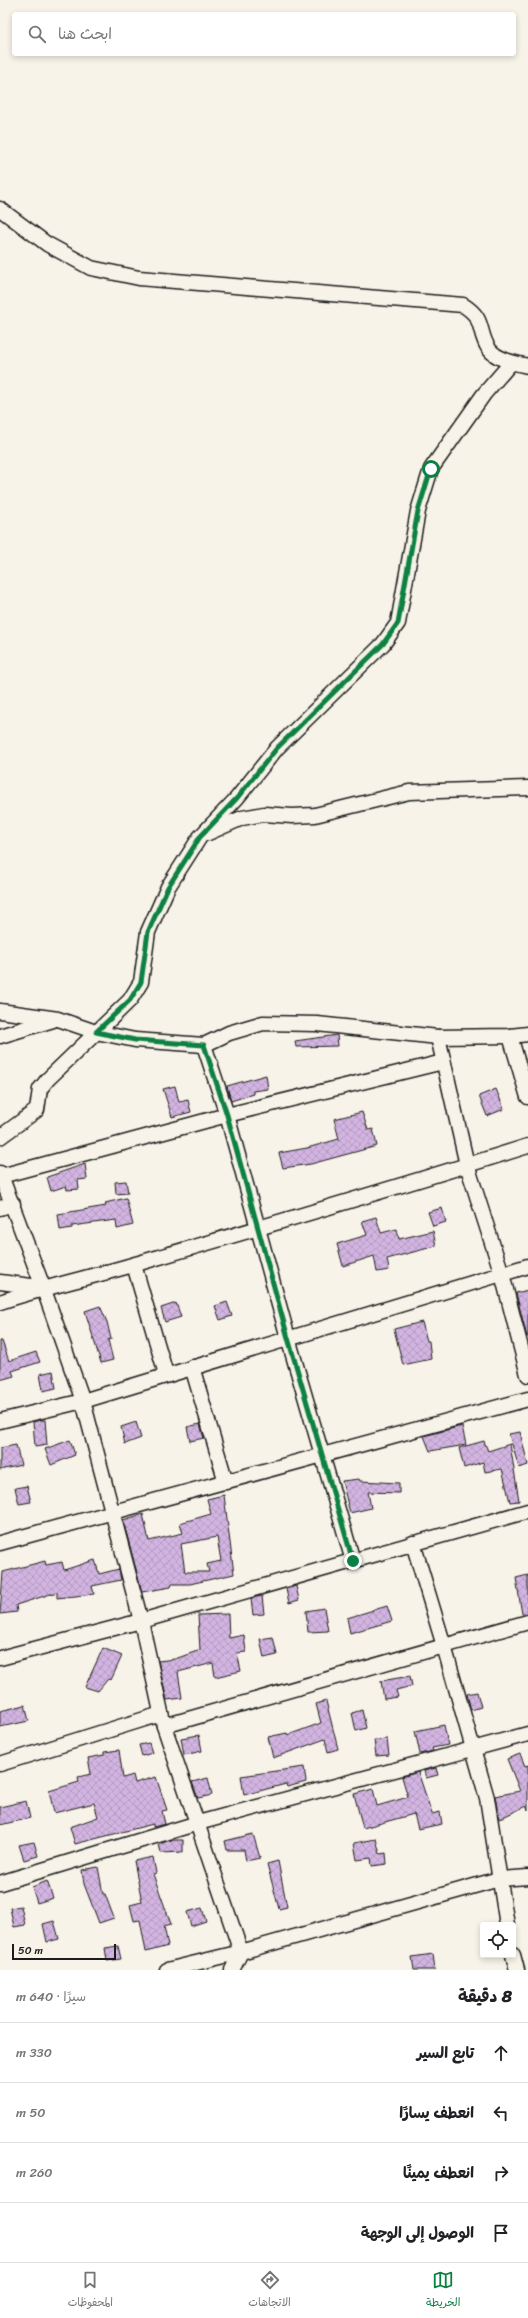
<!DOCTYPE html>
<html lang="ar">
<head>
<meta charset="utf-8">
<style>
  body { margin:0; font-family:Sriracha,"Playpen Sans Arabic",sans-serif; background:#f2f2f2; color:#202124; direction:rtl }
  .controls { position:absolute; right:12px; bottom:12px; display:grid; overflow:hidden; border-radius:4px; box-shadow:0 2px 6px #0003 }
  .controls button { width:36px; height:36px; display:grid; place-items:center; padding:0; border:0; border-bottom:1px solid #e0e0e0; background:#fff; color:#202124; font:20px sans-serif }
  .scale { position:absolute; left:12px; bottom:10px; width:104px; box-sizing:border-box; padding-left:4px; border:2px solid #1c1c1c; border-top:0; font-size:11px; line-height:14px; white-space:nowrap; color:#1c1c1c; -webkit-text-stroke:3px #f7f3e8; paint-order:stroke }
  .stop { position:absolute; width:12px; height:12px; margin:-9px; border:3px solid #0b8043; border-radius:50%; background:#fff }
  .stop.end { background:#0b8043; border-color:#fff; box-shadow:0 1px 4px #0008 }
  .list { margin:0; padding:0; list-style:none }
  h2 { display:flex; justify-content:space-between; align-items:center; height:52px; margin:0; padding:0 16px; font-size:17px }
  h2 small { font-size:13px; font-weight:400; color:#757577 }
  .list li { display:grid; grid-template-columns:26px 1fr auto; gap:12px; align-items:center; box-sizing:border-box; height:60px; padding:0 16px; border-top:1px solid #e0e0e0 }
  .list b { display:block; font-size:15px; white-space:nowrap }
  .list em { font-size:13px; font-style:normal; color:#757577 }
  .icon { flex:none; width:22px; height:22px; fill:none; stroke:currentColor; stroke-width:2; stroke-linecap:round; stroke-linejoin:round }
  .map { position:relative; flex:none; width:528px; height:1970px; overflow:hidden; direction:ltr }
  .search { position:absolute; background:#fff; box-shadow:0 2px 6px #0003; left:12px; right:12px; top:12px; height:44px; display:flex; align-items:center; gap:10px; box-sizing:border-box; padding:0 14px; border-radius:4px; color:#757577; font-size:15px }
  .sheet { height:292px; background:#fff }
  nav { display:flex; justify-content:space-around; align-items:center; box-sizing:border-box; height:56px; border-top:1px solid #e0e0e0; background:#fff; font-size:11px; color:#757577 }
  nav a { display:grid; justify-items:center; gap:2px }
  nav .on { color:#0b8043 }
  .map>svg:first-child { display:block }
  .building { fill:url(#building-cross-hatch); stroke:#1c1c1c; fill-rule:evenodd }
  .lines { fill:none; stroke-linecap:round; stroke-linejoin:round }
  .street-casing { stroke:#1c1c1c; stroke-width:17 }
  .street { stroke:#f7f3e8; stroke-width:14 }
  .route { stroke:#0b8043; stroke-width:5 }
</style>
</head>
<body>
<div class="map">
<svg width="528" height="1970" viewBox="0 0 528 1970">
  <defs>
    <pattern id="building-cross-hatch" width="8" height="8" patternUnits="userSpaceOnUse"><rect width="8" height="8" fill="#d2b4e1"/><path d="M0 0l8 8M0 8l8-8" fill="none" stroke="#b49ac0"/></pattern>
  </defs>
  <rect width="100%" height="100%" fill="#f7f3e8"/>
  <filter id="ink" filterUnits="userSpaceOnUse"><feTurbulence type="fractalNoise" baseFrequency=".025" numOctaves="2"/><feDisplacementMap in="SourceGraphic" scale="8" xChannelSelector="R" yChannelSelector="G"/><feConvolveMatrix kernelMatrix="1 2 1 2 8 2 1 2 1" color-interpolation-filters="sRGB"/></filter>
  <g filter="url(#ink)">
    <g class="building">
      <path d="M337,1035L338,1046L296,1047L295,1041Z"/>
      <path d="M266,1075L268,1089L253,1091V1094L231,1101L227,1086Z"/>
      <path d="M175,1086L179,1102L188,1100L191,1112L172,1117L163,1089Z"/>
      <path d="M496,1089L504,1109L487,1116L479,1096Z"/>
      <path d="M362,1112L368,1130L373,1129L377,1146L311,1164L283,1168L279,1153L307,1148L339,1139L334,1119Z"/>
      <path d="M85,1164L87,1179L78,1180L79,1189L67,1190L66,1186L51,1191L47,1177Z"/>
      <path d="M126,1181L128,1193L116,1194L115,1182Z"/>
      <path d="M126,1198L133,1225L117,1229L116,1220L72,1226V1228L60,1230L58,1214L106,1206L105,1203Z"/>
      <path d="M442,1208L446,1222L433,1226L428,1212Z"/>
      <path d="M376,1217L381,1233L397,1229L399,1239L433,1231L436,1246L387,1259L389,1270L377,1272L374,1256L343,1266L337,1244L367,1235L362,1221Z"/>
      <path d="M528,1290V1337H527L516,1293Z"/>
      <path d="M227,1302L232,1316L220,1320L215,1306Z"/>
      <path d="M176,1303L181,1317L165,1322L161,1308Z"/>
      <path d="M100,1306L107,1322L111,1339L108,1340L113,1360L101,1363L85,1311Z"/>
      <path d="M422,1322L427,1341H429L431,1359L403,1365L394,1329Z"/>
      <path d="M0,1341H2L9,1361L36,1352L40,1362L12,1371L14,1376L0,1380Z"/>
      <path d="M53,1371L56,1388L43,1391L40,1374Z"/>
      <path d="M40,1420H45L47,1445L35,1447L33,1422Z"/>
      <path d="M136,1422L141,1438L125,1444L121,1427Z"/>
      <path d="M200,1424L204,1438L190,1441L187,1427Z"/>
      <path d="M462,1426L466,1445L430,1451L424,1436Z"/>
      <path d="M520,1432L528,1465L519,1468L509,1434Z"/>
      <path d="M70,1440L75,1455L51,1465L45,1449Z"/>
      <path d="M484,1441L488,1451L510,1444L519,1501L510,1502L502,1469L485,1472L483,1462L464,1468L459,1448Z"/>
      <path d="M16,1445L21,1465L0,1470V1448Z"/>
      <path d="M359,1479L360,1481L399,1483V1493L368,1492L371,1508L350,1513L342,1481Z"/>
      <path d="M27,1486L31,1502L19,1504L15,1488Z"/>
      <path d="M224,1495L234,1574L190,1584H172L171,1587L142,1592L123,1520L143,1514L149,1541L183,1533L180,1523L211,1514L207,1499ZM217,1537L221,1561L207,1564L209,1572H185L181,1544Z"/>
      <path d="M95,1560L99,1574L119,1569L121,1580L92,1586L94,1594L57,1598V1592L16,1605L17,1612L0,1614L3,1572L45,1561L46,1565L62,1562L64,1570Z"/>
      <path d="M528,1575V1613L522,1614L516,1578Z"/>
      <path d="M296,1586L299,1600L289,1603L286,1589Z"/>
      <path d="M262,1596L264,1614L253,1615L251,1598Z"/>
      <path d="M387,1606L392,1621L350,1633L347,1618Z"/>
      <path d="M324,1608L328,1631L308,1632L306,1611Z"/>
      <path d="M228,1614L229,1638L244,1635L246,1652L237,1653L241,1671L215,1677L213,1663L178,1672L182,1698L167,1700L158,1661L175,1659L200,1650L198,1615Z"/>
      <path d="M273,1637L277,1655L264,1658L260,1639Z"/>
      <path d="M103,1648L122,1656L111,1680L108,1679L98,1691L85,1687Z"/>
      <path d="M410,1676L412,1686L396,1690L398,1697L384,1699L381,1681Z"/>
      <path d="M477,1692L481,1707L471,1710L467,1694Z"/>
      <path d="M326,1701L338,1749L328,1752L325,1739L273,1758L268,1737L287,1733L288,1735L321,1723L316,1704Z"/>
      <path d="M25,1705L29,1721L0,1727V1711Z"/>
      <path d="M362,1710L366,1728L356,1731L352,1713Z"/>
      <path d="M444,1725L448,1745L432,1748L433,1751L420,1754L415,1731Z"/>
      <path d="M199,1735L202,1751L184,1755L181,1738Z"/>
      <path d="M387,1739L389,1755L376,1756L374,1740Z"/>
      <path d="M149,1743L152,1753L142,1756L139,1745Z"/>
      <path d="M119,1750L123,1778L133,1775L135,1783L156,1777L167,1810L162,1811L165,1824L153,1827V1824L75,1844L70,1827L98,1817L94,1803L54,1813L49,1791L79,1782L78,1777L91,1774L88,1758L104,1755V1752Z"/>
      <path d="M520,1754L525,1766L528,1765V1810L526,1806L499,1819L495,1796L520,1791L507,1759Z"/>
      <path d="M304,1767L306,1782L287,1787L286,1784L244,1795L241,1776Z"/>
      <path d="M436,1768L438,1775L426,1778L424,1771Z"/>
      <path d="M418,1772L432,1814L440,1812L442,1824L418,1829L414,1814L363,1828L354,1794L373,1789L377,1806L408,1797L402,1777Z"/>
      <path d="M208,1778L212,1795L198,1798L192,1782Z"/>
      <path d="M26,1801L30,1818L0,1825V1807Z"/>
      <path d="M253,1834L260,1858L246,1861L244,1850H227L225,1841Z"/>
      <path d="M376,1839L380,1854L386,1853L387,1864L372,1866L371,1858L357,1860L354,1843Z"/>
      <path d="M170,1840H183V1852L161,1853L159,1844Z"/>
      <path d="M34,1842L38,1856L24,1860L19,1845Z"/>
      <path d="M153,1857L156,1873L153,1874L171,1924L164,1926L168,1946L146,1952L140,1920L134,1921L130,1905L142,1902L134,1861Z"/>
      <path d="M278,1861L287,1907L279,1909L267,1864Z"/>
      <path d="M98,1867L103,1894H105L114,1918L99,1923L84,1884L82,1870Z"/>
      <path d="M47,1881L53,1898L37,1903L32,1887Z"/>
      <path d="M21,1906L25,1925L14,1927L10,1908Z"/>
      <path d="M202,1908L206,1921L191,1926L187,1912Z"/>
      <path d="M54,1921L59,1939L47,1942L43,1924Z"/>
      <path d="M118,1946L121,1959L107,1961L105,1948Z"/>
      <path d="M433,1954L435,1970H414L412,1957Z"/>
    </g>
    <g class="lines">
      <defs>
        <g id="street">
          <path d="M0,209L47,244L91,268L139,278L463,305C486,319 477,331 489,349C497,360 515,363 528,366"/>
          <path d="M208,833L242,818L264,814L292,816L315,815L409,792L528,788"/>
          <path d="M0,1011L58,1019L96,1032L135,1040L204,1045L229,1033L263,1023L317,1024L438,1037L510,1036L528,1034"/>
          <path d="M0,1036L53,1020"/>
          <path d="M510,1036L528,1097"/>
          <path d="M438,1037L467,1165L502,1274L528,1375"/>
          <path d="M204,1045L227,1115L288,1338L353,1561"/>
          <path d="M0,1137L37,1110L40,1089L48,1079L130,1000L141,982L148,932L168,887L200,837L237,798L277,748L383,644L398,623L418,511L431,469L484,394L511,363"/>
          <path d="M0,1173L43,1287L83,1401L141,1621L164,1726L241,1952L232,1970"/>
          <path d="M1,1176L227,1115L443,1062"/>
          <path d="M0,1208L13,1204"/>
          <path d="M134,1265L166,1374"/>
          <path d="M0,1282L39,1287"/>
          <path d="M0,1302C48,1286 97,1276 146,1261C273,1224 401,1186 528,1146"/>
          <path d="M192,1367L226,1482"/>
          <path d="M0,1421L83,1401L528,1266"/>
          <path d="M0,1543L528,1399"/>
          <path d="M413,1543L444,1646L487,1798L507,1925"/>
          <path d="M0,1658L141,1621L528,1511"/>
          <path d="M164,1726L528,1622"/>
          <path d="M0,1764L161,1714"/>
          <path d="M0,1883L198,1823L528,1734"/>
          <path d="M513,1955L517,1970"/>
          <path d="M167,1970L241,1952L499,1879L528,1877"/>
        </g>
      </defs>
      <use href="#street" class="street-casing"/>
      <use href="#street" class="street"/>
    </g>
  </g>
  <g class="lines" filter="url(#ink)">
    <path class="route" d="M353,1561L288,1338L227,1115L204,1045L135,1040L96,1032L130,1000L141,982L148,932L168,887L200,837L237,798L277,748L383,644L398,623L418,511L431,469"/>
  </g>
</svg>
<div class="controls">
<button><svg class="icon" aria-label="locate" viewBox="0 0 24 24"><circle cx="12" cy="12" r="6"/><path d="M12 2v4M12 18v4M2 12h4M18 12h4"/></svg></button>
</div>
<div class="scale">50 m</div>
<div class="stop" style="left:431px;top:469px"></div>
<div class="stop end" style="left:353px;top:1561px"></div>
<div class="search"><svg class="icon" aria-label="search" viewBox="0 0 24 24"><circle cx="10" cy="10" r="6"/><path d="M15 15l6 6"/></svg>ابحث هنا</div>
</div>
<section class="sheet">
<h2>8 دقيقة<small>سيرًا · 640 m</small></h2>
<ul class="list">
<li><svg class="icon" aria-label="ahead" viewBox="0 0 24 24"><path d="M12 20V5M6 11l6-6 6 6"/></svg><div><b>تابع السير</b></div><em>330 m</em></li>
<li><svg class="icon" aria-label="left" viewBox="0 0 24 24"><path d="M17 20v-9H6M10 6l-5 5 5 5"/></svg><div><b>انعطف يسارًا</b></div><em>50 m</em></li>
<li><svg class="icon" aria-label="right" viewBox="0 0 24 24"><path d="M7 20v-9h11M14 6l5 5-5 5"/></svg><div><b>انعطف يمينًا</b></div><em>260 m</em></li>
<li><svg class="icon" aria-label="arrive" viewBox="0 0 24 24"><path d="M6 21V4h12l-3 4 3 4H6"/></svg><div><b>الوصول إلى الوجهة</b></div></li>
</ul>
</section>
<nav>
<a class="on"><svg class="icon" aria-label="map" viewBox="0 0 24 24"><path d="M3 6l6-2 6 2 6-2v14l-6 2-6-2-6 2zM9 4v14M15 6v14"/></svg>الخريطة</a>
<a><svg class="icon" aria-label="directions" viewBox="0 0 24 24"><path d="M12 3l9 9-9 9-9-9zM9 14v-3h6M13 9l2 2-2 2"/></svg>الاتجاهات</a>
<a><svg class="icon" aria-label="saved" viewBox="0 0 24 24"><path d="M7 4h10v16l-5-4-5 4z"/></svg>المحفوظات</a>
</nav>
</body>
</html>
